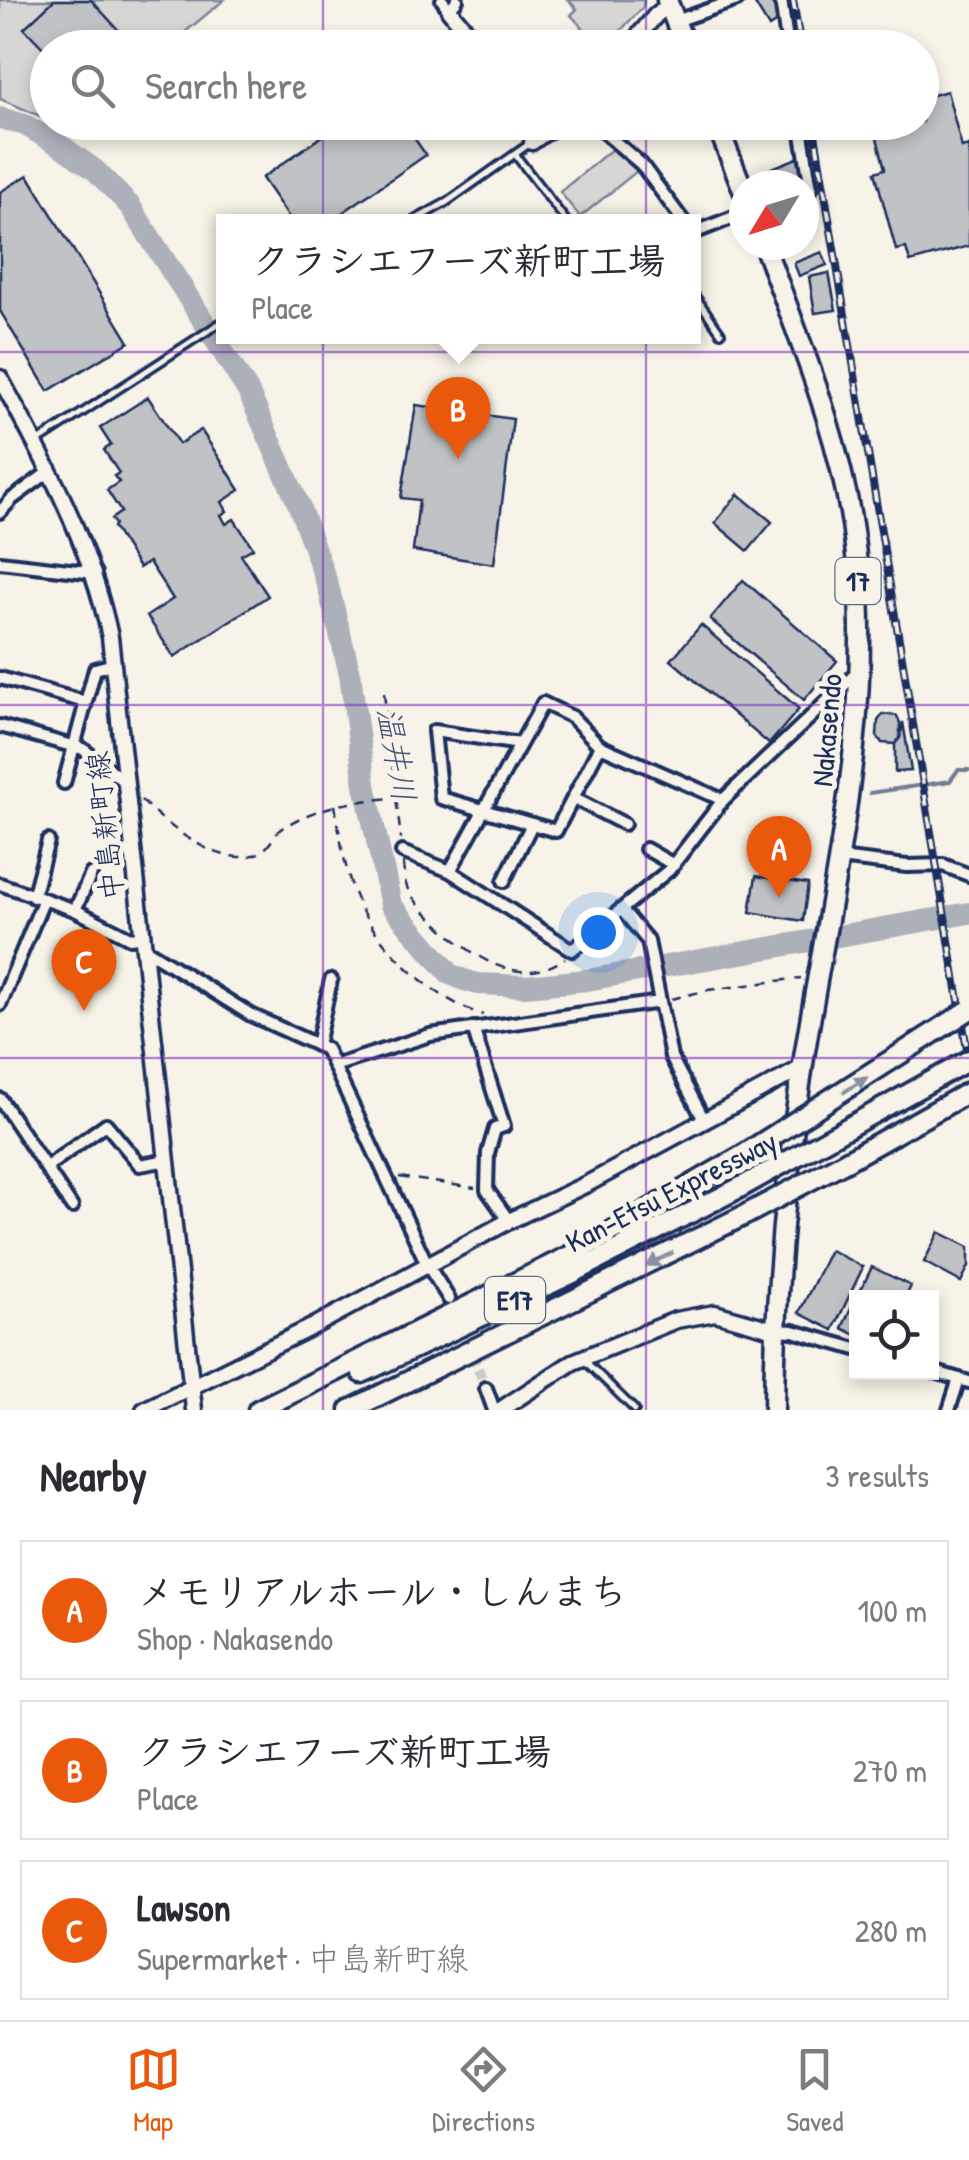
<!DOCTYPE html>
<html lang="en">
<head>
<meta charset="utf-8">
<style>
  body { margin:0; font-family:"Patrick Hand","Klee One",sans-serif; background:#f2f2f3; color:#2b2b33 }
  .controls { position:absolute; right:30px; bottom:30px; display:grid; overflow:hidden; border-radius:0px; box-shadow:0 5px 15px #0003 }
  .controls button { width:90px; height:90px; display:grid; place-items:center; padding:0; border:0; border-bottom:2px solid #e1e1e2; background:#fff; color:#2b2b33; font:50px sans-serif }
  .compass { position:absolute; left:729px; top:170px; width:90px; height:90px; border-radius:50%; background:#fff; box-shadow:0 5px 15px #0003; rotate:232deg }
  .you { position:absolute; left:598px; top:932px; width:35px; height:35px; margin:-25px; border:8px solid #fff; border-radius:50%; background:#1a73e8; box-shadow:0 0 0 15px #1a73e833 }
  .badge { display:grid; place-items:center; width:65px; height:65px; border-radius:50%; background:#ea580c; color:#fff; font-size:32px; font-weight:700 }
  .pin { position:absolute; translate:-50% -82px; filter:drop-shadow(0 2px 5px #0008) }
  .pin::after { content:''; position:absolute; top:52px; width:35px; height:30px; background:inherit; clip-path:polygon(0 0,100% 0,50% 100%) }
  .popup { position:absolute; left:216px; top:214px; width:485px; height:130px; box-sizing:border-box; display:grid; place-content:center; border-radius:0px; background:#fff; filter:drop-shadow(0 2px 8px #0005); font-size:32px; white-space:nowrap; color:#7c7c81 }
  .popup b { font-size:38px; color:#2b2b33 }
  .popup::after { content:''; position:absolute; left:50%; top:100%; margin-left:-20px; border:20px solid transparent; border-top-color:#fff }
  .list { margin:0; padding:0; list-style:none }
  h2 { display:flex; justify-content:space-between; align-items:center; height:130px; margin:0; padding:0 40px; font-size:42px }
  h2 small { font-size:32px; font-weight:400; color:#7c7c81 }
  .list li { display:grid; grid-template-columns:65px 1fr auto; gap:30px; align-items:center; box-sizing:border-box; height:140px; margin:0 20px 20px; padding:0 20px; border:2px solid #e1e1e2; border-radius:0px }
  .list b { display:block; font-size:38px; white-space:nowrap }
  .list p { margin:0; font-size:32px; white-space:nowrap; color:#7c7c81 }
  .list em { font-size:32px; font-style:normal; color:#7c7c81 }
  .icon { flex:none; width:55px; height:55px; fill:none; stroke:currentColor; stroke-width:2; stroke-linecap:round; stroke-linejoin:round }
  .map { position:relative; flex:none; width:969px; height:1410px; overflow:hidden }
  .search { position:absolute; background:#fff; box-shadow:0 5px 15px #0003; left:30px; right:30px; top:30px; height:110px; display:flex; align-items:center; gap:25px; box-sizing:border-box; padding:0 35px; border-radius:55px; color:#7c7c81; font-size:38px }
  .sheet { height:610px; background:#fff }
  nav { display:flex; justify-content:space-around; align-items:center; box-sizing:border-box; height:140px; border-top:2px solid #e1e1e2; background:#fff; font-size:28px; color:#7c7c81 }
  nav a { display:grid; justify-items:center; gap:5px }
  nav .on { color:#ea580c }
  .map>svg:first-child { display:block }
  .green { fill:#d7d6d4; stroke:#798299; stroke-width:2.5 }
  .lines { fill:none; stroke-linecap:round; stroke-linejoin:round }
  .stream { stroke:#727c95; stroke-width:4 }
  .river { stroke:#acb0b9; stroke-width:22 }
  .building { fill:#c0c3c5; stroke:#1b2f5e; stroke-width:2.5 }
  .street-tunnel { stroke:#cbcccc; stroke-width:10; stroke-dasharray:10 5; stroke-linecap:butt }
  .lane-casing { stroke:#1b2f5e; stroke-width:12 }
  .street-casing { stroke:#1b2f5e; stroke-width:18 }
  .secondary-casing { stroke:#1b2f5e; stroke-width:21 }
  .highway-casing { stroke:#1b2f5e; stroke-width:25 }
  .path { stroke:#1b2f5e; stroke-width:2.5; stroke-dasharray:10 8; stroke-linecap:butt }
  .lane { stroke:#f7f3e8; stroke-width:5 }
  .street { stroke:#f7f3e8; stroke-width:10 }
  .secondary { stroke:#f7f3e8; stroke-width:14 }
  .highway { stroke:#f7f3e8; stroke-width:18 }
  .rail-casing { stroke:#1b2f5e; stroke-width:8 }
  .rail { stroke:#f7f3e8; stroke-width:4; stroke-dasharray:11; stroke-linecap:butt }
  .highway-bridge-casing { stroke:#1b2f5e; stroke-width:25; stroke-linecap:butt }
  .highway-bridge { stroke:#f7f3e8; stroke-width:18 }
  .oneway { fill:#8991a3 }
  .grid { fill:none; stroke:#7b2cbf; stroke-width:2.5; stroke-opacity:0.55 }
  .labels { text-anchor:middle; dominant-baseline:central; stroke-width:10; stroke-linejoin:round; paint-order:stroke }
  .shield { fill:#f7f3e8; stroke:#5d6a87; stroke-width:2.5 }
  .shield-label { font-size:28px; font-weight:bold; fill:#1b2f5e }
  .street-label { font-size:30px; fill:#1b2f5e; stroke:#f7f3e8 }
  .water-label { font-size:32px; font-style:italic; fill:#465679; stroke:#f7f3e8 }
</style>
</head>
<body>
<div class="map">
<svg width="969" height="1410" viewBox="0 0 969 1410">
  <rect width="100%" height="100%" fill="#f7f3e8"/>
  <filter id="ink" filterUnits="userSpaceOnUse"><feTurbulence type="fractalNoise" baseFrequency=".01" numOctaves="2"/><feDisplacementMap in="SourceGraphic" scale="20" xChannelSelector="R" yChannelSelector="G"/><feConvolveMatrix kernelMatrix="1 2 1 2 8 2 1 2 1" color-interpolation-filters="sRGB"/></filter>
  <g filter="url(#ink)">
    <g class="green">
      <path d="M0,0H224L167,47L48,48L47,119L0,99Z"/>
      <path d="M568,0H644L643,7L605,47L601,48L571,15L577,9Z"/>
      <path d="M613,148L636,167V172L580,217L560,192Z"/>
    </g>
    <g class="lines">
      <path class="stream" d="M870,793L950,781L958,770H969"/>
      <path class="river" d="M0,118L25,125L61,146L95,170L130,206L248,391L298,503L328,586L350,674L365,785L391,905L450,974L464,980L478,984L526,986L587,980L969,913"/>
    </g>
    <g class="building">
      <path d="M54,0H91L135,48H48V53L24,28Z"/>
      <path d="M761,0H770L781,19L769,27L755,4Z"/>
      <path d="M947,91L962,148L969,146V246L910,262L906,248L896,250L875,172L885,169L873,122H922V98Z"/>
      <path d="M342,122H403L426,155L329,222H292L262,178Z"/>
      <path d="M797,158L799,162L802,161L807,180L804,188V185H759L757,179L763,176L762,172Z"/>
      <path d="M28,175L129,342L48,391L0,311V192Z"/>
      <path d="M822,252L827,265L799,276L794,263Z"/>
      <path d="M829,273L836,310L815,313L809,277Z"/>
      <path d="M148,397L179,444L201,430L240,490L222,502L227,511L221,515L226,524L234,519L253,548L241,555L268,596L174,657L147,616L173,599L149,562L139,568L113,527L115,524L111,519L121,512L107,490L119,482L114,476L119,473L104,450L111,445L100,428Z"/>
      <path d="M416,405L513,419L494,564L413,551L419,500L401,498Z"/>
      <path d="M738,494L772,522L748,551L715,523Z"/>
      <path d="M743,580L837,661L804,700L710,619Z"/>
      <path d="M701,625L799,709L769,744L671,660Z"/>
      <path d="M883,714L897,716L900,723V738L895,744L882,743L877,736L878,721Z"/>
      <path d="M903,722L911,771L895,772V744L900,738Z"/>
      <path d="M756,876L808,884L803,921L750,912Z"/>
      <path d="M939,1232L969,1247V1266L961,1282L924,1262Z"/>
      <path d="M830,1250L863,1267L833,1330L799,1313Z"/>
      <path d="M872,1267L911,1286L905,1298H857Z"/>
      <path d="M856,1298V1335L842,1328Z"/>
    </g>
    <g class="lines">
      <path class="street-tunnel" d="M449,1299L486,1388"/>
      <defs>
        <g id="lane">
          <path d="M517,157L567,222"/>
          <path d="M411,222L447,202L529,144"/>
          <path d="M693,293L721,333"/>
          <path d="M37,442L223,321"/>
          <path d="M584,1360L635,1410"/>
        </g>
        <g id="street">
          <path d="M442,0L449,10L457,0"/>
          <path d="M781,0L788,48"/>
          <path d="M676,21L737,0"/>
          <path d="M592,122L641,164L684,222"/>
          <path d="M800,122L811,189L804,192"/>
          <path d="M693,233L744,213"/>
          <path d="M0,512L12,499L50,471"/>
          <path d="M0,562L95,573"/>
          <path d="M0,678L85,702"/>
          <path d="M0,726L83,749L126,783"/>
          <path d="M520,744L434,731L441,798L556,831L600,746"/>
          <path d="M64,783L95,669L114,664"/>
          <path d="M573,798L624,824"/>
          <path d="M646,849L674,865"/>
          <path d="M402,852L450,871L572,950L669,870L723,800L860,670"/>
          <path d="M839,858L907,866L943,865L969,875"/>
          <path d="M450,871L543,703L572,717L600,746L723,800"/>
          <path d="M504,881L532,824"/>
          <path d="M0,884L75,910L130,938L144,936"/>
          <path d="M33,897L48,841"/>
          <path d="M75,910L91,874"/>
          <path d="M622,910L648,941L671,1057L704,1120"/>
          <path d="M145,949L251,1015L326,1049L427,1264L449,1299"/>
          <path d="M0,1005L44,899"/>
          <path d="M473,1028L504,1126L495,1129L488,1153L487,1190L509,1221"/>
          <path d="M317,1045L331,980"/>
          <path d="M334,1066L430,1035L660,1002"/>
          <path d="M0,1099L72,1207"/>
          <path d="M48,1166L106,1124L140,1165L168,1160"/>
          <path d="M776,1330L793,1331L856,1349"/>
          <path d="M932,1371L969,1382"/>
          <path d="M486,1388L494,1410"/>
          <path d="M949,1410L959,1379"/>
        </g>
        <g id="secondary">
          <path d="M449,10L481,48"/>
          <path d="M628,48L656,15L669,5"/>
          <path d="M532,142L560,122"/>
          <path d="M0,378C46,462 90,542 110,637L194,1410"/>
          <path d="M144,1410L314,1326L509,1221L589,1183L802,1068"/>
          <path d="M500,1410L573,1362L676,1320L715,1313L775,1330"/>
        </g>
        <g id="highway">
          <path d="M667,0L686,48"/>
          <path d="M716,122L744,192"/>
          <path d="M764,245C802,346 845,447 856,555C874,726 829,896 803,1064C785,1178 775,1295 774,1410"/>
          <path d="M848,1160L969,1092"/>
          <path d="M362,1373L573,1273L743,1186"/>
          <path d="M258,1410L571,1255L743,1155"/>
          <path d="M350,1410L747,1214"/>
        </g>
      </defs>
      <use href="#lane" class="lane-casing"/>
      <use href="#street" class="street-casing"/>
      <use href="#secondary" class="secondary-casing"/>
      <use href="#highway" class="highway-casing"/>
      <g class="path">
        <path d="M384,693L401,840"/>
        <path d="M141,800C167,825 224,874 262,851C271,845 274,834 282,828C317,806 354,801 393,798"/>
        <path d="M335,805C341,843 347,891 370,924C397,963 437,1000 483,1015"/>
        <path d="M403,863C404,871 404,880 407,887C413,901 427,913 438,924C471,956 520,991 565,958"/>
        <path d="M671,999L708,990L801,978"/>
        <path d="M399,1177L475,1188"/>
      </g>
      <use href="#lane" class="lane"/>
      <use href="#street" class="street"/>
      <use href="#secondary" class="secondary"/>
      <use href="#highway" class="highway"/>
      <defs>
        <g id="rail">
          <path d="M793,0L801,48"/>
          <path d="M813,122L969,1061"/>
        </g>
      </defs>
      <use href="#rail" class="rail-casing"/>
      <use href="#rail" class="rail"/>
      <defs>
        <g id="highway-bridge">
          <path d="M743,1155L969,1010"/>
          <path d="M743,1186L969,1060"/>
          <path d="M747,1214L848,1160"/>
        </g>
      </defs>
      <use href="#highway-bridge" class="highway-bridge-casing"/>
      <use href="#highway-bridge" class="highway-bridge"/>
    </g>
    <defs><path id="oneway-solid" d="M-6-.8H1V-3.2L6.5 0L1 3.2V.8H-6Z" transform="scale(2.5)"/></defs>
    <g class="oneway">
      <use href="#oneway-solid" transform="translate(855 1085) rotate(-33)"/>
      <use href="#oneway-solid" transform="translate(660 1259) rotate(153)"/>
    </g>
  </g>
  <path class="grid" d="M323,0V48M646,0V48M323,122V1410M646,122V1410M0,352H969M0,705H969M0,1058H969"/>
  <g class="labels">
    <g class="shield">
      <rect x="835.5" y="558" width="45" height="46" rx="8"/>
      <rect x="485" y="1277" width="60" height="46" rx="8"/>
    </g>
    <g class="shield-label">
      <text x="858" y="581">17</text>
      <text x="515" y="1300">E17</text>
    </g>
    <g class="street-label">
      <text transform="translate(826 730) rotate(-85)">Nakasendo</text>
      <text transform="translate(104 826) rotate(-96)">中島新町線</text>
      <text transform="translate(671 1191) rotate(-27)">Kan-Etsu Expressway</text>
    </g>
    <g class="water-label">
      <text transform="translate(397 754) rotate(80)">温井川</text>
    </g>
  </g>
</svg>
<div class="controls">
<button><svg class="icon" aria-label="locate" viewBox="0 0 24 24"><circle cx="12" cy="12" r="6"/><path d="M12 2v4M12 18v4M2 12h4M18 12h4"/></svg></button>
</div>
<svg class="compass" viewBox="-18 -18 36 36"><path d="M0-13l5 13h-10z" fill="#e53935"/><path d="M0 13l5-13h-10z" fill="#7c7c81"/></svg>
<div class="you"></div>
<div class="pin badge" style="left:779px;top:898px">A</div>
<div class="pin badge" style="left:458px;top:459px">B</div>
<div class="popup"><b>クラシエフーズ新町工場</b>Place</div>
<div class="pin badge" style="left:84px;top:1011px">C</div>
<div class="search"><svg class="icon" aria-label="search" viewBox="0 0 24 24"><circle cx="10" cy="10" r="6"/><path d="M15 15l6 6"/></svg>Search here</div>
</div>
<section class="sheet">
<h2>Nearby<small>3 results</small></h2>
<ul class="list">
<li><span class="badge">A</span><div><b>メモリアルホール・しんまち</b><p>Shop · Nakasendo</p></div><em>100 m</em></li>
<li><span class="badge">B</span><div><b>クラシエフーズ新町工場</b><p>Place</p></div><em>270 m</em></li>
<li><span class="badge">C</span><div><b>Lawson</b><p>Supermarket · 中島新町線</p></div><em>280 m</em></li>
</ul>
</section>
<nav>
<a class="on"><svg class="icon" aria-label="map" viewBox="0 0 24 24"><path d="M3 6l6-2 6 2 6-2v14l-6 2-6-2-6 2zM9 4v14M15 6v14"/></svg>Map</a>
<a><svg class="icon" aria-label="directions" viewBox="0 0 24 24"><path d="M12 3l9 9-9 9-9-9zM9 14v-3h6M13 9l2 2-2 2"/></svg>Directions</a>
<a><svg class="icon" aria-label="saved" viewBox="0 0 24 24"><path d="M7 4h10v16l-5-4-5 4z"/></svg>Saved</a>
</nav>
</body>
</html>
